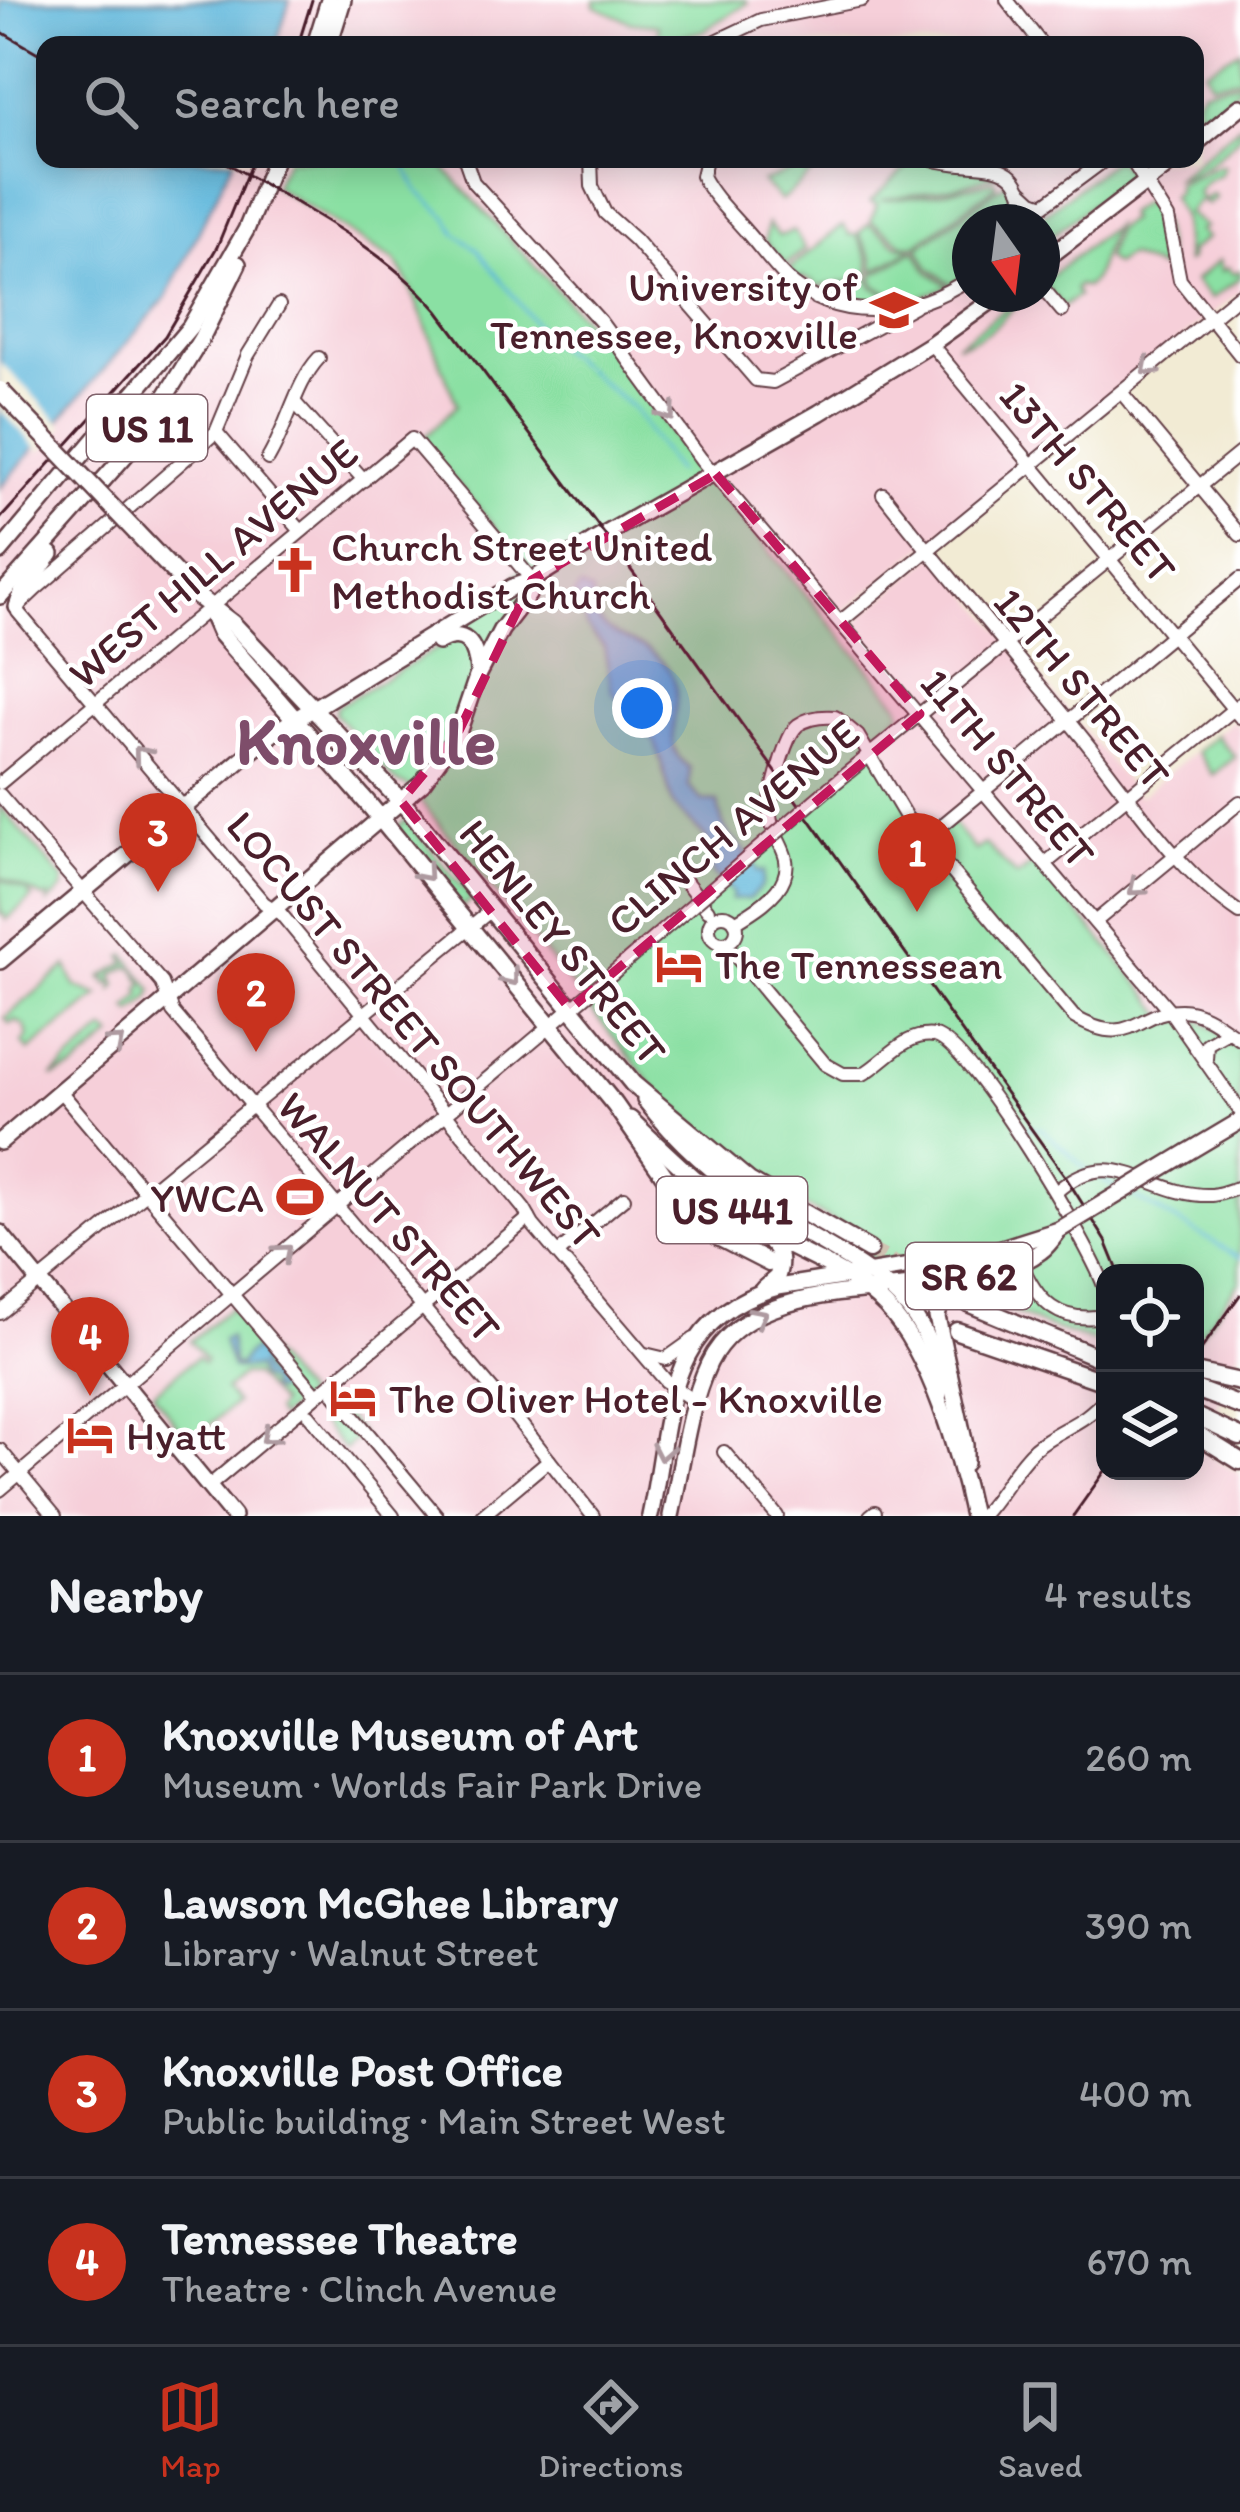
<!DOCTYPE html>
<html lang="en">
<head>
<meta charset="utf-8">
<style>
  body { margin:0; font-family:Itim,sans-serif; background:#20242c; color:#f1f3f6 }
  .controls { position:absolute; right:36px; bottom:36px; display:grid; overflow:hidden; border-radius:24px; box-shadow:0 6px 30px #0003 }
  .controls button { width:108px; height:108px; display:grid; place-items:center; padding:0; border:0; border-bottom:3px solid #363941; background:#171b24; color:#f1f3f6; font:60px sans-serif }
  .compass { position:absolute; left:952px; top:204px; width:108px; height:108px; border-radius:50%; background:#171b24; box-shadow:0 6px 30px #0003; rotate:166deg }
  .you { position:absolute; left:642px; top:708px; width:42px; height:42px; margin:-30px; border:9px solid #fff; border-radius:50%; background:#1a73e8; box-shadow:0 0 0 18px #1a73e833 }
  .badge { display:grid; place-items:center; width:78px; height:78px; border-radius:50%; background:#c8321e; color:#fff; font-size:39px; font-weight:700 }
  .pin { position:absolute; translate:-50% -99px; filter:drop-shadow(0 3px 6px #0008) }
  .pin::after { content:''; position:absolute; top:63px; width:42px; height:36px; background:inherit; clip-path:polygon(0 0,100% 0,50% 100%) }
  .list { margin:0; padding:0; list-style:none }
  h2 { display:flex; justify-content:space-between; align-items:center; height:156px; margin:0; padding:0 48px; font-size:51px }
  h2 small { font-size:39px; font-weight:400; color:#9ea1a6 }
  .list li { display:grid; grid-template-columns:78px 1fr auto; gap:36px; align-items:center; box-sizing:border-box; height:168px; padding:0 48px; border-top:3px solid #363941 }
  .list b { display:block; font-size:45px; white-space:nowrap }
  .list p { margin:0; font-size:39px; white-space:nowrap; color:#9ea1a6 }
  .list em { font-size:39px; font-style:normal; color:#9ea1a6 }
  .icon { flex:none; width:66px; height:66px; fill:none; stroke:currentColor; stroke-width:2; stroke-linecap:round; stroke-linejoin:round }
  .map { position:relative; flex:none; width:1240px; height:1516px; overflow:hidden }
  .search { position:absolute; background:#171b24; box-shadow:0 6px 30px #0003; left:36px; right:36px; top:36px; height:132px; display:flex; align-items:center; gap:30px; box-sizing:border-box; padding:0 42px; border-radius:24px; color:#9ea1a6; font-size:45px }
  .sheet { height:828px; background:#171b24 }
  nav { display:flex; justify-content:space-around; align-items:center; box-sizing:border-box; height:168px; border-top:3px solid #363941; background:#171b24; font-size:33px; color:#9ea1a6 }
  nav a { display:grid; justify-items:center; gap:6px }
  nav .on { color:#c8321e }
  .map>svg:first-child { display:block }
  .built { fill:#f6cfd9; fill-rule:evenodd }
  .green { fill:#8ae0a3; stroke:#6a8067; stroke-width:3 }
  .water { fill:#5eb7db; stroke:#546b83; stroke-width:3 }
  .pier { fill:#f2ebd4 }
  .lines { fill:none; stroke-linecap:round; stroke-linejoin:round }
  .stream { stroke:#5eb7db; stroke-width:3 }
  .highway-tunnel { stroke:#d0c2b2; stroke-width:16; stroke-dasharray:16 8; stroke-linecap:butt }
  .minor-casing { stroke:#633e44; stroke-width:16 }
  .major-casing { stroke:#633e44; stroke-width:20 }
  .highway-casing { stroke:#633e44; stroke-width:21 }
  .minor { stroke:#fff; stroke-width:12 }
  .major { stroke:#fff; stroke-width:15 }
  .highway { stroke:#fff; stroke-width:16 }
  .rail { stroke:#4a1f2b; stroke-width:3 }
  .minor-bridge-casing { stroke:#633e44; stroke-width:16; stroke-linecap:butt }
  .major-bridge-casing { stroke:#633e44; stroke-width:20; stroke-linecap:butt }
  .highway-bridge-casing { stroke:#633e44; stroke-width:21; stroke-linecap:butt }
  .minor-bridge { stroke:#fff; stroke-width:12 }
  .major-bridge { stroke:#fff; stroke-width:15 }
  .highway-bridge { stroke:#fff; stroke-width:16 }
  .oneway { stroke:#ae9aa0 }
  .marked { fill:#c2185b; fill-opacity:0.2; stroke:#c2185b; stroke-width:9; stroke-dasharray:24 15; stroke-linejoin:round }
  .labels { text-anchor:middle; dominant-baseline:central; stroke-width:9; stroke-linejoin:round; paint-order:stroke }
  .shield { fill:#fff; stroke:#80626b; stroke-width:3 }
  .shield-label { font-size:39px; font-weight:bold; fill:#4a1f2b }
  .poi-label { font-size:42px; fill:#4a1f2b; stroke:#fff; text-anchor:start }
  .street-label { font-size:42px; fill:#4a1f2b; stroke:#fff }
  .town-label { font-size:66px; font-weight:bold; fill:#7e4d6a; stroke:#fff }
</style>
</head>
<body>
<div class="map">
<svg width="1240" height="1516" viewBox="0 0 1240 1516">
  <rect width="100%" height="100%" fill="#fff"/>
  <filter id="ink" filterUnits="userSpaceOnUse"><feTurbulence type="fractalNoise" baseFrequency=".00833" numOctaves="2"/><feDisplacementMap in="SourceGraphic" scale="24" xChannelSelector="R" yChannelSelector="G"/><feConvolveMatrix kernelMatrix="1 2 1 2 8 2 1 2 1" color-interpolation-filters="sRGB"/></filter>
  <filter id="wash" filterUnits="userSpaceOnUse"><feTurbulence type="fractalNoise" baseFrequency=".004" numOctaves="4" result="noise"/><feDisplacementMap in="SourceGraphic" scale="48" xChannelSelector="R" yChannelSelector="G"/><feGaussianBlur stdDeviation="2.7" result="paint"/><feColorMatrix in="noise" values="0 0 0 0 0 0 0 0 0 0 0 0 0 0 0 0 0 1.4 0 .05"/><feComposite in="paint" operator="in"/></filter>
  <g filter="url(#wash)">
    <rect width="100%" height="100%" fill="#f2ebd4"/>
    <path class="built" d="M288,0H1240V292L845,611L857,625L861,616L937,553L1139,797L1233,720L1240,729V1349L1202,1449L1240,1474V1516H0V488L167,297L234,159H1195V45H273ZM970,222H1042V294H970ZM1105,1273H1195V1471H1105Z"/>
    <g class="green">
      <path d="M595,0H745L748,3L703,31L658,42V25L631,22L595,6Z"/>
      <path d="M1240,50V78L1211,83L1205,70Z"/>
      <path d="M1240,82V87L1209,112L1197,110V98L1203,89Z"/>
      <path d="M1240,125V134C1223,156 1199,173 1174,180Z"/>
      <path d="M287,159H436L626,365L684,451L899,704L902,713L875,735L910,805L932,833L951,822L975,850L985,844L1017,876L1035,863L1152,998L1169,1023C1202,1011 1214,1030 1240,1049V1281L1195,1341V1273H1105V1345L1047,1327L972,1293L967,1285L867,1258L874,1241L773,1191L661,1095L408,786L396,782L335,714L337,706L445,644L453,631L522,586L515,574L528,566L421,441L457,405L409,284L395,261L274,186Z"/>
      <path d="M915,159L999,174L958,186L881,200L934,194L995,181L996,186L915,246L903,244L871,221L877,204L870,202Z"/>
      <path d="M1115,159L1131,174L1042,243V222H1039L1042,216Z"/>
      <path d="M1219,165L1225,166L1221,174L1206,181L1197,193L1203,201L1212,194L1216,198L1207,205L1200,200L1187,213L1205,227L1199,231L1207,238L1189,252L1190,260L1186,262L1182,218L1171,197L1177,192L1176,185Z"/>
      <path d="M797,169L811,174L781,201L762,182Z"/>
      <path d="M1007,182L1019,197L1020,222H970V272L952,284L929,268L918,248Z"/>
      <path d="M1145,201C1167,217 1163,248 1170,273L1128,256L1114,265L1106,258L1116,229L1129,220L1127,213Z"/>
      <path d="M768,224L779,236L794,231L805,249L786,265L765,241Z"/>
      <path d="M869,224L897,245L911,249L874,271L873,259L859,233Z"/>
      <path d="M843,225L850,235H857L869,259L870,273L847,282L815,287V283L802,277L800,281L789,269Z"/>
      <path d="M1113,226L1094,279L1086,287L1078,285L1075,289L1078,296L1063,307L1043,282Z"/>
      <path d="M915,250L927,271L949,286L900,305L893,294L876,286L872,276Z"/>
      <path d="M1220,260L1222,271L1229,267L1232,273L1240,271V278L1211,299L1194,281Z"/>
      <path d="M868,277L873,287L889,295L896,305L877,307L823,295V291Z"/>
      <path d="M1024,295C1003,320 988,338 956,345Z"/>
      <path d="M1216,735L1235,757L1213,775L1197,752Z"/>
      <path d="M0,806L64,880L63,889L48,903V896L44,898L0,877Z"/>
      <path d="M406,820L473,899L462,907L396,829Z"/>
      <path d="M0,879L27,891L32,898L6,920L3,913L0,915Z"/>
      <path d="M126,955L153,990L150,998L132,1013L128,1009L142,994L139,989L144,985L135,969L129,966L113,975L117,985L113,990L112,981L107,984V976L103,980L101,977L127,962L123,957Z"/>
      <path d="M67,966L75,986L99,996L29,1051L22,1043L28,1037L25,1026L15,1020L10,1024L5,1018Z"/>
      <path d="M105,1030L113,1036L74,1069L52,1077Z"/>
      <path d="M231,1307L305,1396L279,1418L275,1411L280,1404L254,1375H242L225,1390L236,1403L189,1442L153,1393L197,1357L203,1363L206,1360L190,1341Z"/>
      <path d="M340,1408L362,1434L344,1450L322,1424Z"/>
    </g>
    <g class="water">
      <path d="M0,0H290L276,45H45V159H234L167,297L0,488Z"/>
      <path d="M580,587L592,592C590,649 646,630 670,672C690,705 653,743 690,768L689,787L702,801L718,802C723,847 745,838 758,872L764,871L762,886L749,899L731,900L733,893L713,873L710,847L704,836L673,805L655,742L612,691L604,647L586,626L583,607L573,596Z"/>
      <path d="M229,1337L233,1364L239,1366L246,1354L255,1349L262,1358L260,1365L264,1374L281,1383V1390L270,1391L269,1382L260,1378L256,1368H232L222,1340Z"/>
    </g>
    <path class="pier" d="M0,362L64,426L41,452L0,410Z"/>
    <g class="lines">
      <g class="stream">
        <path d="M402,159L417,190L448,218L456,234L477,249L545,337L632,407L676,471"/>
        <path d="M1020,1127L1042,1129L1087,1170"/>
        <path d="M1096,1176L1118,1189"/>
        <path d="M1132,1196L1240,1257"/>
      </g>
    </g>
  </g>
  <g filter="url(#ink)">
    <g class="lines">
      <path class="highway-tunnel" d="M869,1250L968,1303"/>
      <defs>
        <g id="minor">
          <path d="M1007,0L1042,45"/>
          <path d="M708,45L761,20L862,0"/>
          <path d="M465,159L473,182L600,321L701,459L1170,1011L1240,1111"/>
          <path d="M591,159L592,186L605,213L635,240L756,380L773,382L914,306"/>
          <path d="M706,159L702,176C713,198 733,216 749,235C761,249 773,265 786,278C840,326 915,315 970,278"/>
          <path d="M932,159C973,173 1028,147 1024,222"/>
          <path d="M1131,159L1168,218L1180,280L1240,355"/>
          <path d="M1020,189L1033,201L1044,205L1106,159"/>
          <path d="M1042,287L1062,311"/>
          <path d="M279,305L248,355L216,432L36,589L17,607L18,612L264,903L281,914L524,1209L533,1225L666,1381L696,1403"/>
          <path d="M931,344L1240,717"/>
          <path d="M1121,392L1240,535"/>
          <path d="M296,404L364,480"/>
          <path d="M216,432L301,531"/>
          <path d="M268,459C287,428 296,382 319,358"/>
          <path d="M883,494C948,577 1016,655 1081,736C1130,796 1175,870 1240,913"/>
          <path d="M840,622L1240,294"/>
          <path d="M0,783L412,439L532,580"/>
          <path d="M829,788L1240,453"/>
          <path d="M0,795L162,983L173,1012L513,1414L593,1516"/>
          <path d="M946,822L1240,579"/>
          <path d="M1046,863L1240,704"/>
          <path d="M686,882L708,910"/>
          <circle cx="723" cy="929" r="14"/>
          <path d="M1096,921L1240,802"/>
          <path d="M735,922C752,912 777,897 784,878C794,853 771,838 770,815C769,798 785,735 798,725C809,717 822,716 835,717L858,736L906,817L1074,1017C1132,1051 1136,1010 1181,1010C1203,1010 1223,1028 1240,1039"/>
          <path d="M719,943L734,954L825,1064L843,1074H863C886,1061 906,1031 935,1036C970,1043 1093,1249 1105,1289"/>
          <path d="M1206,1059L1207,1044L1228,1032"/>
          <path d="M60,1091L317,1395"/>
          <path d="M1056,1192C1113,1140 1151,1198 1212,1195C1221,1194 1231,1190 1240,1187"/>
          <path d="M558,1253L624,1198"/>
          <path d="M1020,1261C1037,1302 1058,1324 1105,1316"/>
          <path d="M0,1313L491,910"/>
          <path d="M645,1354L666,1359L694,1339"/>
          <path d="M335,1394L437,1516"/>
          <path d="M309,1415L393,1516"/>
          <path d="M0,1450L55,1516"/>
          <path d="M724,1452L777,1516"/>
          <path d="M209,1486L529,1218"/>
          <path d="M0,1490L614,972"/>
          <path d="M482,1516L549,1460"/>
          <path d="M870,1516L875,1512"/>
          <path d="M981,1516C1001,1495 1014,1467 1035,1448C1059,1428 1085,1424 1105,1398"/>
        </g>
        <g id="major">
          <path d="M315,45L329,0"/>
          <path d="M329,45L343,0"/>
          <path d="M1195,144L1240,107"/>
          <path d="M1042,262L1176,159"/>
          <path d="M0,552L190,327L246,230L275,159"/>
          <path d="M0,596L138,441L201,339L238,264"/>
          <path d="M17,607L22,593L51,554"/>
          <path d="M438,642C465,627 476,645 478,671"/>
          <path d="M0,961L273,733L512,587L532,580L597,539L819,413L931,344L1001,294"/>
          <path d="M645,1100C678,1143 721,1180 767,1210C841,1260 936,1287 939,1394"/>
          <path d="M630,1119C672,1159 713,1199 762,1231C804,1257 851,1270 886,1307C930,1352 959,1455 972,1516"/>
          <path d="M0,1142L422,783L458,733L478,674L501,630L528,595L532,580"/>
          <path d="M1188,1152L1240,1121"/>
          <path d="M0,1233L233,1516"/>
          <path d="M962,1279L942,1296L937,1317L965,1445V1463"/>
          <path d="M763,1289L777,1277C783,1259 780,1248 764,1237"/>
          <path d="M650,1516C671,1418 662,1319 778,1287L980,1255L1059,1230"/>
          <path d="M671,1516C682,1466 687,1410 709,1363C762,1256 958,1314 1041,1251C1048,1246 1054,1237 1059,1230"/>
        </g>
        <g id="highway">
          <path d="M198,597L232,623L410,811L633,1084L749,1181L869,1250"/>
          <path d="M209,608L220,633L371,807L615,1105L689,1211L720,1238L769,1263"/>
          <path d="M968,1303L1105,1360"/>
          <path d="M957,1331L1105,1382"/>
          <path d="M1195,1372L1240,1382"/>
          <path d="M1195,1389L1240,1406"/>
          <path d="M1195,1416L1240,1437"/>
          <path d="M1195,1433L1240,1461"/>
        </g>
      </defs>
      <use href="#minor" class="minor-casing"/>
      <use href="#major" class="major-casing"/>
      <use href="#highway" class="highway-casing"/>
      <use href="#minor" class="minor"/>
      <use href="#major" class="major"/>
      <use href="#highway" class="highway"/>
      <g class="rail">
        <path d="M0,31L45,57"/>
        <path d="M298,45L312,0"/>
        <path d="M220,159C296,204 380,244 438,311L637,578L1065,1176L1106,1241L1119,1273"/>
        <path d="M0,519L165,336L217,247L253,159"/>
        <path d="M1195,1358L1240,1295"/>
        <path d="M1073,1516L1105,1471"/>
      </g>
      <defs>
        <path id="minor-bridge" d="M614,972L829,788"/>
        <path id="major-bridge" d="M1059,1230L1188,1152"/>
        <path id="highway-bridge" d="M0,390L198,597"/>
      </defs>
      <use href="#minor-bridge" class="minor-bridge-casing"/>
      <use href="#major-bridge" class="major-bridge-casing"/>
      <use href="#highway-bridge" class="highway-bridge-casing"/>
      <use href="#minor-bridge" class="minor-bridge"/>
      <use href="#major-bridge" class="major-bridge"/>
      <use href="#highway-bridge" class="highway-bridge"/>
    </g>
    <defs><path id="oneway-chevron" d="M-2-3.5L2.5 0L-2 3.5" fill="none" stroke-width="1.6" stroke-linecap="round" stroke-linejoin="round" transform="scale(3)"/></defs>
    <g class="oneway">
      <use href="#oneway-chevron" transform="translate(1149 368) rotate(139)"/>
      <use href="#oneway-chevron" transform="translate(668 413) rotate(56)"/>
      <use href="#oneway-chevron" transform="translate(141 754) rotate(-130)"/>
      <use href="#oneway-chevron" transform="translate(425 873) rotate(49)"/>
      <use href="#oneway-chevron" transform="translate(1136 888) rotate(140)"/>
      <use href="#oneway-chevron" transform="translate(511 978) rotate(51)"/>
      <use href="#oneway-chevron" transform="translate(116 1043) rotate(-41)"/>
      <use href="#oneway-chevron" transform="translate(284 1252) rotate(-40)"/>
      <use href="#oneway-chevron" transform="translate(759 1316) rotate(-27)"/>
      <use href="#oneway-chevron" transform="translate(269 1436) rotate(140)"/>
      <use href="#oneway-chevron" transform="translate(662 1452) rotate(101)"/>
    </g>
  </g>
  <path class="marked" d="M716,474L920,714L570,1009L401,801L458,733L532,580Z"/>
  <defs>
    <symbol id="university-bare" viewBox="-9 -9 18 18"><path d="M0-5L7-2L0 1L-7-2ZM-4 1L0 2.5L4 1V4Q0 6-4 4Z" fill="#c8321e" stroke="#fff" stroke-width="2.5" paint-order="stroke"/></symbol>
    <symbol id="church-bare" viewBox="-9 -9 18 18"><path d="M-1.2-6h2.4v3.5h3.3v2.4h-3.3V6h-2.4V-.1h-3.3v-2.4h3.3Z" fill="#c8321e" stroke="#fff" stroke-width="2.5" paint-order="stroke"/></symbol>
    <symbol id="hotel-bare" viewBox="-9 -9 18 18"><path d="M-6-4.5h1.5V1H6V5H4.5V3h-9V5H-6ZM-4 0a1.8 1.8 0 1 1 3.6 0ZM.5 0V-2.5h3Q6-2.5 6 0Z" fill="#c8321e" stroke="#fff" stroke-width="2.5" paint-order="stroke"/></symbol>
    <symbol id="stadium-bare" viewBox="-9 -9 18 18"><path d="M0-5a6.5 5 0 1 0 0 10a6.5 5 0 1 0 0-10ZM-3.5-1.8h7v3.6h-7Z" fill="#c8321e" stroke="#fff" stroke-width="2.5" paint-order="stroke"/></symbol>
  </defs>
  <g fill-rule="evenodd">
    <use href="#university-bare" x="861" y="277" width="66" height="66"/>
    <use href="#church-bare" x="262" y="537" width="66" height="66"/>
    <use href="#hotel-bare" x="646" y="931" width="66" height="66"/>
    <use href="#stadium-bare" x="267" y="1164" width="66" height="66"/>
    <use href="#hotel-bare" x="320" y="1365" width="66" height="66"/>
    <use href="#hotel-bare" x="57" y="1402" width="66" height="66"/>
  </g>
  <g class="labels">
    <g class="shield">
      <rect x="87" y="395" width="120" height="66" rx="9"/>
      <rect x="657" y="1177" width="150" height="66" rx="9"/>
      <rect x="906" y="1243" width="126" height="66" rx="9"/>
    </g>
    <g class="shield-label">
      <text x="147" y="428">US 11</text>
      <text x="732" y="1210">US 441</text>
      <text x="969" y="1276">SR 62</text>
    </g>
    <g class="poi-label">
      <text x="858" y="286" text-anchor="end">University of<tspan x="858" dy="48">Tennessee, Knoxville</tspan></text>
      <text x="331" y="546">Church Street United<tspan x="331" dy="48">Methodist Church</tspan></text>
      <text x="715" y="964">The Tennessean</text>
      <text x="264" y="1197" text-anchor="end">YWCA</text>
      <text x="389" y="1398">The Oliver Hotel - Knoxville</text>
      <text x="126" y="1435">Hyatt</text>
    </g>
    <g class="street-label">
      <text transform="translate(1088 482) rotate(50)">13TH STREET</text>
      <text transform="translate(213 563) rotate(-40)">WEST HILL AVENUE</text>
      <text transform="translate(1082 688) rotate(50)">12TH STREET</text>
      <text transform="translate(1008 768) rotate(50)">11TH STREET</text>
      <text transform="translate(733 827) rotate(-40)">CLINCH AVENUE</text>
      <text transform="translate(563 942) rotate(51)">HENLEY STREET</text>
      <text transform="translate(414 1030) rotate(50)">LOCUST STREET SOUTHWEST</text>
      <text transform="translate(389 1217) rotate(49)">WALNUT STREET</text>
    </g>
    <g class="town-label">
      <text x="366" y="741">Knoxville</text>
    </g>
  </g>
</svg>
<div class="controls">
<button><svg class="icon" aria-label="locate" viewBox="0 0 24 24"><circle cx="12" cy="12" r="6"/><path d="M12 2v4M12 18v4M2 12h4M18 12h4"/></svg></button>
<button><svg class="icon" aria-label="layers" viewBox="0 0 24 24"><path d="M12 4l9 5-9 5-9-5zM3 14l9 5 9-5"/></svg></button>
</div>
<svg class="compass" viewBox="-18 -18 36 36"><path d="M0-13l5 13h-10z" fill="#e53935"/><path d="M0 13l5-13h-10z" fill="#9ea1a6"/></svg>
<div class="you"></div>
<div class="pin badge" style="left:917px;top:912px">1</div>
<div class="pin badge" style="left:256px;top:1052px">2</div>
<div class="pin badge" style="left:158px;top:892px">3</div>
<div class="pin badge" style="left:90px;top:1396px">4</div>
<div class="search"><svg class="icon" aria-label="search" viewBox="0 0 24 24"><circle cx="10" cy="10" r="6"/><path d="M15 15l6 6"/></svg>Search here</div>
</div>
<section class="sheet">
<h2>Nearby<small>4 results</small></h2>
<ul class="list">
<li><span class="badge">1</span><div><b>Knoxville Museum of Art</b><p>Museum · Worlds Fair Park Drive</p></div><em>260 m</em></li>
<li><span class="badge">2</span><div><b>Lawson McGhee Library</b><p>Library · Walnut Street</p></div><em>390 m</em></li>
<li><span class="badge">3</span><div><b>Knoxville Post Office</b><p>Public building · Main Street West</p></div><em>400 m</em></li>
<li><span class="badge">4</span><div><b>Tennessee Theatre</b><p>Theatre · Clinch Avenue</p></div><em>670 m</em></li>
</ul>
</section>
<nav>
<a class="on"><svg class="icon" aria-label="map" viewBox="0 0 24 24"><path d="M3 6l6-2 6 2 6-2v14l-6 2-6-2-6 2zM9 4v14M15 6v14"/></svg>Map</a>
<a><svg class="icon" aria-label="directions" viewBox="0 0 24 24"><path d="M12 3l9 9-9 9-9-9zM9 14v-3h6M13 9l2 2-2 2"/></svg>Directions</a>
<a><svg class="icon" aria-label="saved" viewBox="0 0 24 24"><path d="M7 4h10v16l-5-4-5 4z"/></svg>Saved</a>
</nav>
</body>
</html>
